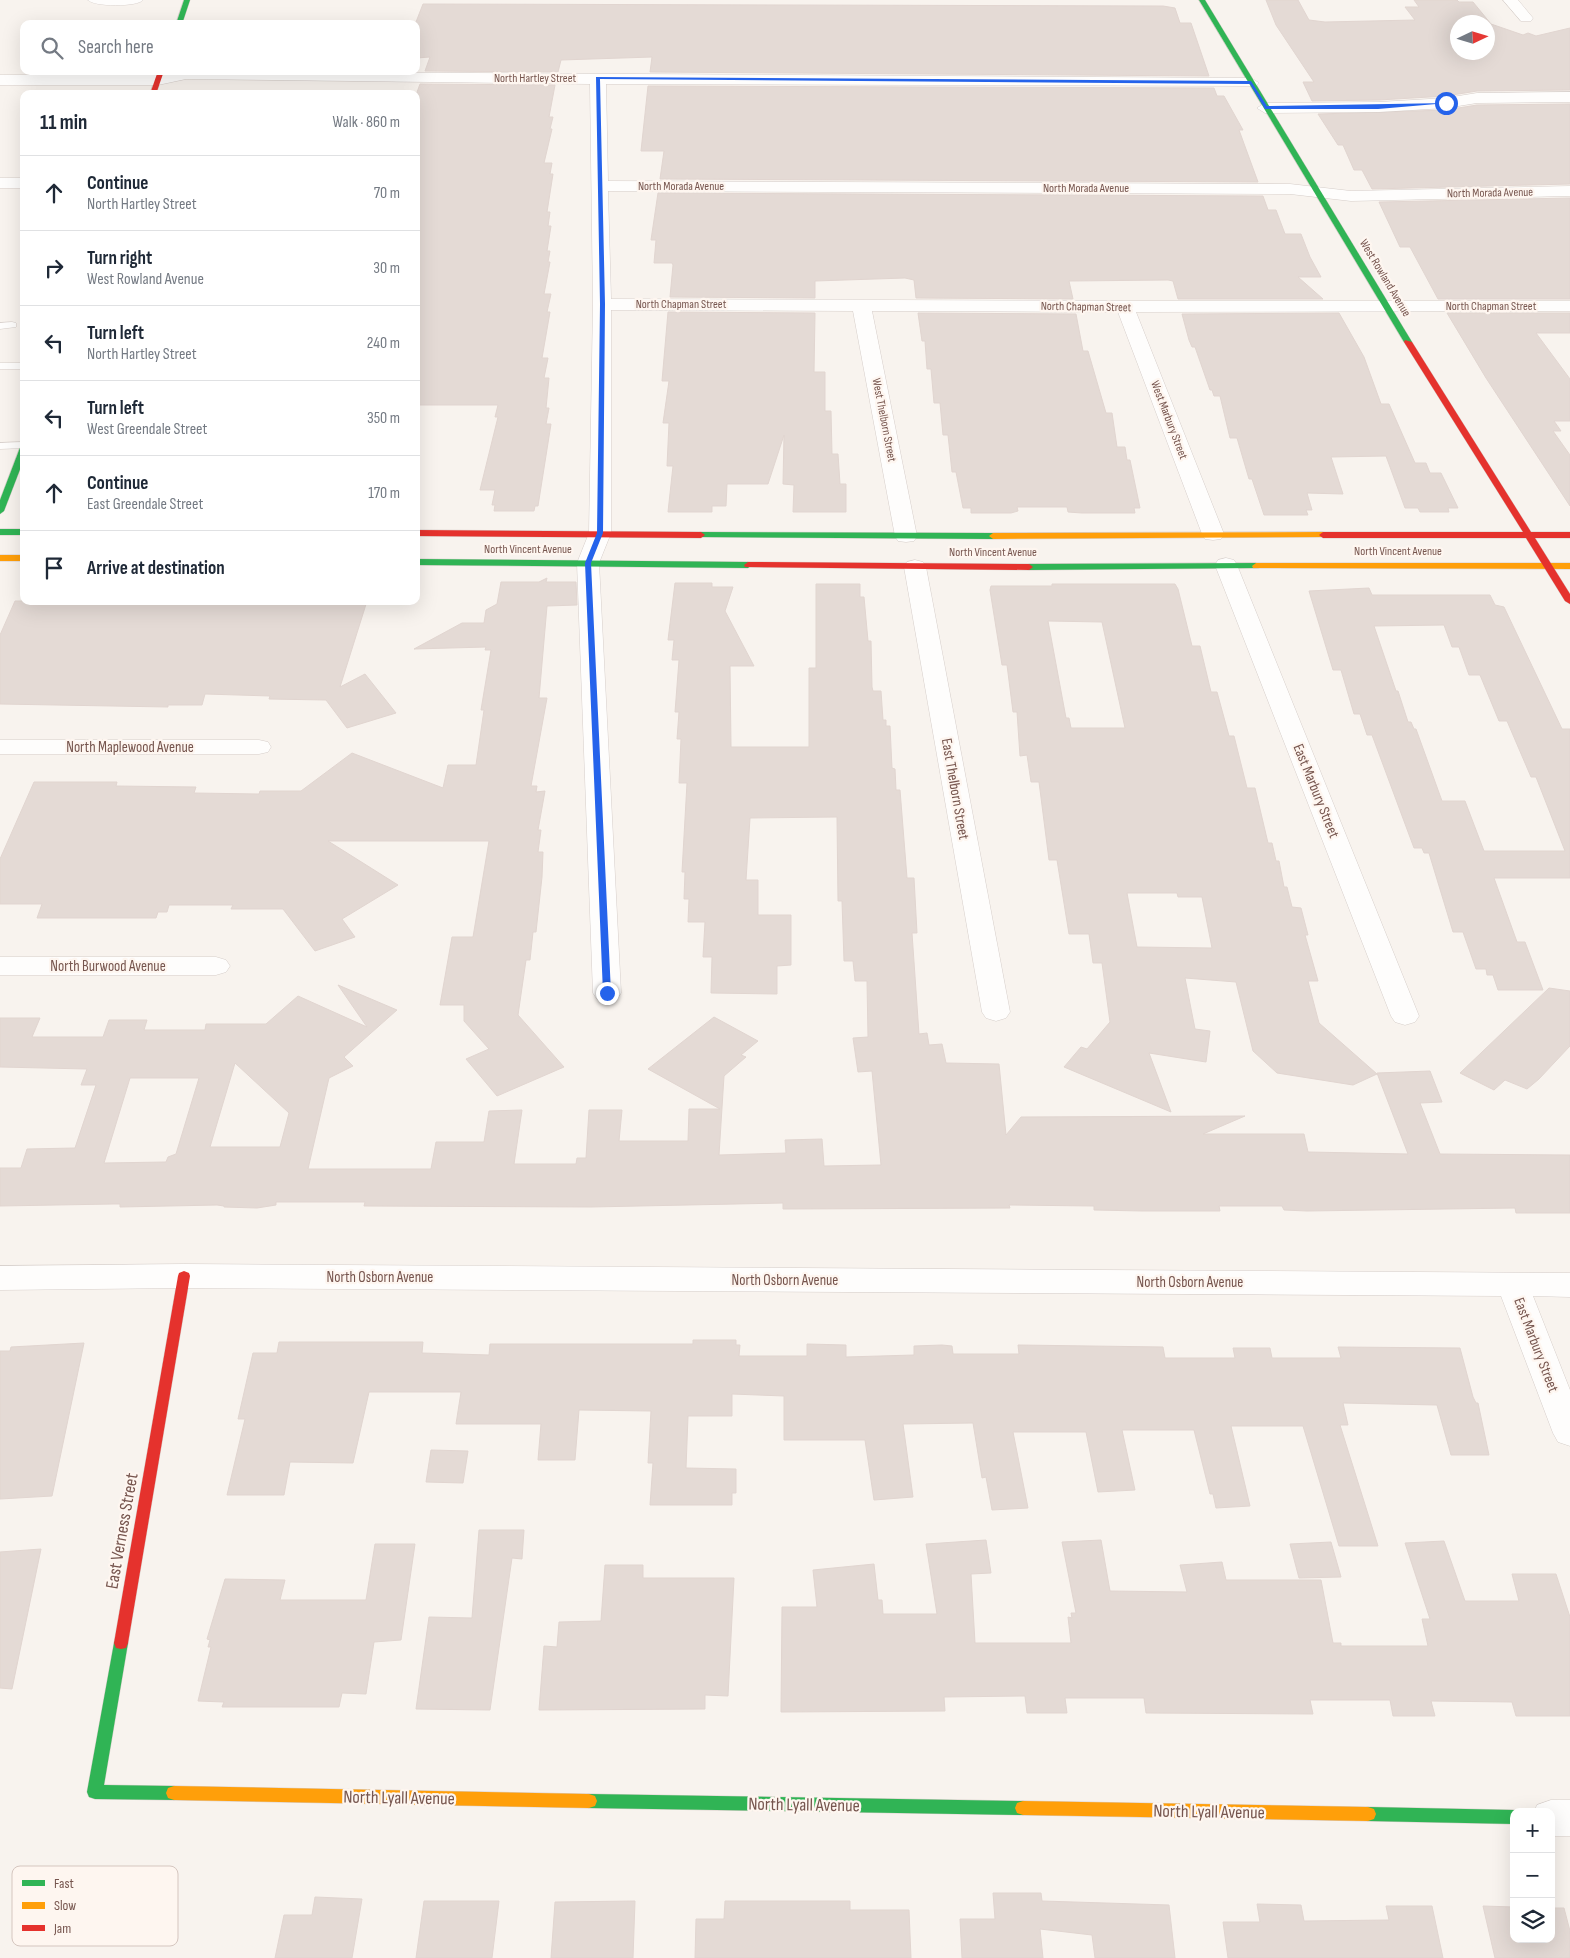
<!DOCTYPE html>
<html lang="en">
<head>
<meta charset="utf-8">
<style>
  body { margin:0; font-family:"Sofia Sans Condensed",sans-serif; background:#f6f6f7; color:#1f2937 }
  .controls { position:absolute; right:15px; bottom:15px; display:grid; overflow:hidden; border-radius:10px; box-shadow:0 5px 20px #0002 }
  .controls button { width:45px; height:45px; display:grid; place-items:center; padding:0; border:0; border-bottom:1px solid #e0e1e3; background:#fff; color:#1f2937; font:25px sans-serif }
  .compass { position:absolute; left:1450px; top:15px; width:45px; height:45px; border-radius:50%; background:#fff; box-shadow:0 5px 20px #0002; rotate:86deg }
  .stop { position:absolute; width:15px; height:15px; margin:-11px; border:4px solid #2563eb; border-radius:50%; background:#fff }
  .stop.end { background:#2563eb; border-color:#fff; box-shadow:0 1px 5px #0008 }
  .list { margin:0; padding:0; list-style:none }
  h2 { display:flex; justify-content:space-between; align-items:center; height:65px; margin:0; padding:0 20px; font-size:21px }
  h2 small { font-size:16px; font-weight:400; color:#747a83 }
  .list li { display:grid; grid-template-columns:32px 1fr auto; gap:15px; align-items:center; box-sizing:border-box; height:75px; padding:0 20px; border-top:1px solid #e0e1e3 }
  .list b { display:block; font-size:19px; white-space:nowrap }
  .list p { margin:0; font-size:16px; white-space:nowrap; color:#747a83 }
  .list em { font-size:16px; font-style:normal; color:#747a83 }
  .icon { flex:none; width:28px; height:28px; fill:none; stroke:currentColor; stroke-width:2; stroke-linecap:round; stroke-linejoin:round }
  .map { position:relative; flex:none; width:1570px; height:1958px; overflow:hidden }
  .search { position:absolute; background:#fff; box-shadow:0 5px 20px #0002; left:20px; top:20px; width:400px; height:55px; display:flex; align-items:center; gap:12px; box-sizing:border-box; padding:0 18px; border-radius:10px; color:#747a83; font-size:19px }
  .panel { position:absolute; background:#fff; box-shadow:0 5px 20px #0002; left:20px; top:90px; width:400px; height:515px; border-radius:10px }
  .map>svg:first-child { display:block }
  .building { fill:#e4dad5; stroke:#e1d5d0; fill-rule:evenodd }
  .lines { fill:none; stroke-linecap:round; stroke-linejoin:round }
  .lane-casing { stroke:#d6ceca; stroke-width:1 }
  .street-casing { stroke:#d6ceca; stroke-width:1 }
  .fast-casing { stroke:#d8ceca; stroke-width:1 }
  .slow-casing { stroke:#d8ceca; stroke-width:1 }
  .jam-casing { stroke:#d8ceca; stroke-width:1 }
  .lane { fill:#fefdfc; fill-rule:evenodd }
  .street { fill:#fefdfc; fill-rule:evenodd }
  .fast { fill:#30b455; fill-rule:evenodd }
  .slow { fill:#ff9f0a; fill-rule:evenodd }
  .jam { fill:#e5322d; fill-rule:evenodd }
  .route { fill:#2563eb }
  .labels { text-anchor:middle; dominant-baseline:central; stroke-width:4.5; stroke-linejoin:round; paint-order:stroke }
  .far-street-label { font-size:12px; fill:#76554e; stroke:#fef6f0 }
  .street-label { font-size:15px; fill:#76554e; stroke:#fef6f0 }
  .near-street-label { font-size:18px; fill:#76554e; stroke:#fef6f0 }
  .key { fill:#fef6f0; stroke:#d5c6bf; stroke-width:1 }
  .key-label { font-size:14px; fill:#76554e }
</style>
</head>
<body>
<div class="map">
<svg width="1570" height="1958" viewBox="0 0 1570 1958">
  <rect width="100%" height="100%" fill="#f8f3ee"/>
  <g class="building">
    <path d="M1266,0H1298L1309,20L1325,22L1415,20L1405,7H1419L1414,0H1457L1459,2H1473L1491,24L1523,35L1528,33L1536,36L1570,28V90L1477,91L1446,96L1379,100L1312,101L1303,82H1314L1276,25ZM1458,22H1488V52H1458Z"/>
    <path d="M423,4L1163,6L1175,8L1180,23H1191L1209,76L650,72L652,57L561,60L558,72L425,71L430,57L416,58V22Z"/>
    <path d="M420,84L555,85L549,117H553L550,129H552L544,163H552L550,174H553L547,212H550L548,226H551L547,251H550L548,262H550L544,294H551L547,312H550L542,358H548L544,378H549L546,408H549L546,424H551L538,506H535L534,511H494L495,505H492L495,490H480L498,417H495L498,405H416V95Z"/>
    <path d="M648,86L1214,88L1217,96H1224L1243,130H1239L1258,182L660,179L664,151H641Z"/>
    <path d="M1570,104V184L1372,189L1362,170H1354L1343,145H1338L1318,114L1446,110L1477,105Z"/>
    <path d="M658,193L1263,196L1268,210H1276L1285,234H1301L1310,257L1321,277H1298L1323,299H1178L1173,281L1168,280L1069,281L1073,299L916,298L914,280L905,278L815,281V298L670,297L673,265L672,263H654L656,240H651Z"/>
    <path d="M1570,198V299H1438L1410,247H1400L1379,202Z"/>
    <path d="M668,312L815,313L814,372H825V411H831L832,454H838L840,484H846V512H793L794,485L783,484L784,435L768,484H727L726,506H712V512H668L673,466H667L669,423H663L669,381H662Z"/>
    <path d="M918,313L1076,314L1083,351H1088L1106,413H1112L1117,447H1125L1127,460H1130L1140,508H1134L1135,513H1082L1068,512L1067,507H1017L1018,511L1011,513H971V508H963L956,472H952L948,435H943L940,403H934L931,369H927L925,341H922Z"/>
    <path d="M1339,313L1364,357L1381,404H1389L1415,463H1426L1430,473H1441L1458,508H1448L1449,512H1420L1418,508H1405L1386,456L1331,457L1343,494L1307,493L1312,510H1306L1308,515H1264L1252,479H1249L1237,438H1230L1220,396H1214L1212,390H1210L1195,347H1192L1189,340L1182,314Z"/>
    <path d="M1447,313H1570V333H1536L1570,379V421H1554L1561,431H1553L1570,455V506L1486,378Z"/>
    <path d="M547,578L546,582H576L577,605L547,606L539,698H547L531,786H537L536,792L545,791L538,830H541L538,852H543L542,877L536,932H533L530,960H526L518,1015L564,1067L497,1096L466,1059L489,1049L464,1021V1005H440L452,937H473L489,841H328L398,885L342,919L355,937L315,951L283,909H231L233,905H169L167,912H158L156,918H37L42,904H0V859L34,782H117L116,786L196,787L194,793L259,794L260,791H301L352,753L443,788L448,765H476L484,710H481L491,650H485L486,647L414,649L462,623H484L486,610L497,604L501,582H539Z"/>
    <path d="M675,583H712V587H733L725,611L754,666H730L731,747H809V668H816V584H860V597H864L868,641H871L872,687L873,691H881L883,720H886V726H890L892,768L895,769L896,790H900L907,878H914L917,933H912L919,1034L927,1033L929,1045L942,1044L946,1063L999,1064L1006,1135L1021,1117L1245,1116L1203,1134H1304L1308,1152L1408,1154L1377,1073L1430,1071L1442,1102L1420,1103L1440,1154L1570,1155V1213H1516L1515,1208L1307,1211L1284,1210L1282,1206H1219L1220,1211H1143L1094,1210V1206L1009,1205L1010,1208L783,1209V1203L591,1207L364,1206L365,1202H276V1205L257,1208L224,1207V1206L217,1205L120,1207V1204H113L0,1206V1168H21L27,1149L75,1148L96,1085H81L87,1069L0,1067V1018H40L32,1037H103L109,1020H147L144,1030H205L206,1024H266L298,996L367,1027L338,985L397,1010L344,1057L353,1066L329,1078L308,1169H431L436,1142H484L489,1111L522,1110L514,1164H576L577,1158H586L589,1110H622L619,1141H688L689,1109H720L648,1069L714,1017L758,1041L741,1055L746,1057L724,1076L719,1155L786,1153L785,1140L822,1139L824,1166L881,1165L872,1071L858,1072L853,1038L868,1037L867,981H855L853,961H844L842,901H838L837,817L750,818L746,880H758V915H791V965L777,966V994L711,993L712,957H703L705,922H688L689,899H684L685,872H682L687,783H679L681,739H677L679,712H675L679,660H672L674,640H668ZM235,1063L289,1113L280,1147H210ZM130,1078H199L176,1154L168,1157L166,1162L104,1163Z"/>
    <path d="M1052,584H1175L1178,589L1192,646H1200L1211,692H1217L1229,736H1234L1247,788H1255L1268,843H1272L1276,861H1279L1284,887H1287L1292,907L1301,908L1308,935H1305L1318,981H1308L1319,1023L1377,1074L1353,1085L1277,1073L1253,1051L1236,982L1185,978L1195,1029L1210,1031L1206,1062L1149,1053L1171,1112L1064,1067L1081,1047L1087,1049L1110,1022L1102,963H1093L1089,934H1069L1057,860H1049L1039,782H1031L1027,755L1020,756L1017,712H1013L1007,665H1002L990,590L991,586H1052ZM1048,621L1102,622L1125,728H1071L1069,718H1066ZM1127,893H1177L1178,897H1202L1212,948L1137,947Z"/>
    <path d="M1369,588L1372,595H1490L1495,605L1504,607L1562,729H1570V878H1494L1517,942H1525L1543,990H1498L1493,975H1487L1486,969H1476L1463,932H1453L1429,853H1424L1422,848H1414L1372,735H1367L1360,714H1354L1341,670H1333L1309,591ZM1444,625L1452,647H1459L1469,675H1480L1499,721H1507L1531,777H1536L1565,851H1484L1465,801H1442L1416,729H1414L1411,722H1408L1398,691H1396L1374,626Z"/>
    <path d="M15,601H367L340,687L365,674L396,713L347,728L326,700L269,699L270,696L205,694L202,705H168V707L0,704V635Z"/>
    <path d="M1549,988L1570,991V1046L1539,1079L1527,1089L1505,1080L1494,1090L1460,1073Z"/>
    <path d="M693,1340H736V1345H740L739,1356H807V1344L846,1345V1357L914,1355V1346L942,1345L952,1346L953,1354H1019L1018,1345L1163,1347L1165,1358H1235L1233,1348H1270L1272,1358H1341L1338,1347L1460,1348L1473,1397L1476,1403H1478L1489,1455H1451L1437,1405L1343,1403L1348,1425H1340L1378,1546H1339L1303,1426H1231L1250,1506L1216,1508L1213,1494H1210L1194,1430H1122L1135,1490L1098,1492L1086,1432H1013L1028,1508L992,1510L986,1477L982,1478L973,1423L903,1424L913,1497L874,1500L865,1440H784V1396L732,1394V1416H688L686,1468L736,1469V1493H732V1505H650L653,1463H648L651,1411L579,1410L575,1460H538L541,1424H456L461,1392H369L353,1463L290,1462L284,1495H227L245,1419H238L253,1353H277L279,1342H423L422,1353L489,1355L490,1344H693Z"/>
    <path d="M84,1343L52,1496L0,1499V1351H10L11,1347Z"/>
    <path d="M431,1450L468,1451L463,1483L426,1482Z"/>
    <path d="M479,1530H524L522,1559L512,1558L490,1710L416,1709L429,1617L472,1618Z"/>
    <path d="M986,1540L991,1573L971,1574L975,1643H1071L1068,1617L1072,1618L1071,1613H1076L1062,1542L1101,1540L1110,1591L1187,1592L1180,1565L1222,1562L1226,1580H1321L1333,1643H1341V1646H1428L1422,1619H1430L1405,1543L1444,1541L1465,1601H1519L1512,1574H1556L1570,1617V1716H1516L1512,1702L1431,1701L1435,1716H1393L1390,1700H1310L1313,1714L1146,1713L1144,1698H1065L1067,1713H1027L1025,1696L944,1697L945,1711L781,1712L782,1607H817L813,1570L874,1564L878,1600H882L883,1614H937L926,1544Z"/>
    <path d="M1331,1542L1341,1577L1299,1578L1290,1544Z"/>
    <path d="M375,1544H415L401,1640L374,1642L366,1694L342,1693L339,1707H222L224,1702L198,1701L211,1647H208L210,1640L207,1639L225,1579L285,1580L280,1600H366Z"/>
    <path d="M41,1549L12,1689L0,1688V1552Z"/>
    <path d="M605,1565H643V1578H734L728,1696L705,1695V1709L539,1710L544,1646L557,1647L559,1622L601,1621Z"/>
    <path d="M993,1893H1041L1042,1901L1169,1905L1175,1958H1095L1092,1935L1040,1929L1043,1958H962L960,1919H995Z"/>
    <path d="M315,1897L362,1899L352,1958H275L284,1915H312Z"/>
    <path d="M424,1901H499L492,1958H416Z"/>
    <path d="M635,1901L633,1958H551L555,1902Z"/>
    <path d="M725,1901H850V1910H909L911,1958H695L696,1919H724Z"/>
    <path d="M1257,1904L1301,1905L1304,1921L1389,1920L1386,1906H1432L1443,1958H1228L1223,1922H1260Z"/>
    <path d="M1483,1906L1514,1907V1939H1551V1908H1564L1570,1931V1958H1495Z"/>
  </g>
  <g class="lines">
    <defs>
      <g id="lane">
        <path d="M12,322L16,323V327L0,329V323Z"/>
        <rect x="0" y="363" width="24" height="6"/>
        <path d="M24,442V448L0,449V443Z"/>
      </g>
      <g id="street">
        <path d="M88,0H143C138,7 93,7 88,0Z"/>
        <path d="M1503,0H1518L1533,18L1531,21H1521Z"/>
        <path d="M178,71L1251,78L1259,83L1256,86L606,84L608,181L1290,184L1351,191L1570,186V196L1351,201L1290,194L608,191L611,299L1125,301H1570V311L1136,312L1224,534L1221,539L1213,540L1205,539L1202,534L1118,312L872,311L917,536L914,541L906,542L898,541L895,536L853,311L611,310V533L599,563L621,993L617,999L607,1002L597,999L593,993L577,563L589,533L593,304L590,84L186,79L158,85H0V75H158Z"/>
        <path d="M1570,92V102L1477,103L1446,108L1379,112L1265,113L1257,108L1265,103L1379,102L1446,98L1477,93Z"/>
        <rect x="0" y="178" width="24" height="10"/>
        <path d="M1226,558L1234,560L1237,565L1419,1016L1415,1022L1405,1025L1395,1022L1391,1016L1215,565L1218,560Z"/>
        <path d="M915,560L923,562L926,567L1010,1012L1006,1018L996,1021L986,1018L982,1012L904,567L907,562Z"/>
        <path d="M0,740H259L268,742L271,747L268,752L259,754H0Z"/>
        <path d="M0,957H216L226,960L230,966L226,972L216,975H0Z"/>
        <path d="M184,1264L1570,1273V1297L1533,1296L1570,1390V1446L1558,1442L1553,1433L1501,1296L184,1288L0,1290V1266Z"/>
        <path d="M1551,1800H1570V1836H1551V1812H1534L1537,1805Z"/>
      </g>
      <g id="fast">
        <path d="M184,0H190L182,24H176Z"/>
        <path d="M1199,0H1205L1412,342L1411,344L1404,342Z"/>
        <path d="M21,445H24V459L4,511L0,514V500Z"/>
        <rect x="0" y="529" width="24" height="6"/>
        <path d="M701,532L993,533L997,536L993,539L698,537V533Z"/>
        <path d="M416,559L748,562L752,565L748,568L416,565Z"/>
        <path d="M1256,563L1260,566L1259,568L1029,570L1025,567L1029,564Z"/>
        <path d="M121,1637L126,1638L128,1643L104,1785L174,1786L180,1788L182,1793L180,1798L174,1800L95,1799L89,1797L87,1792L114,1643L116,1638Z"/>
        <path d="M589,1794L1023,1801L1029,1803L1031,1808L1029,1813L1023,1815L589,1808L583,1806L581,1801L583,1796Z"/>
        <path d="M1368,1807L1514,1810L1519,1812H1514V1824L1368,1821L1362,1819L1360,1814L1362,1809Z"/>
      </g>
      <g id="slow">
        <path d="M1323,532L1327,535L1326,537L993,539L989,536L993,533Z"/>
        <rect x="0" y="555" width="24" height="6"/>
        <path d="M1256,563H1570V569L1253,568L1252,566Z"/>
        <path d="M174,1786L589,1794L595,1796L597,1801L595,1806L589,1808L174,1800L168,1798L166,1793L168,1788Z"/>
        <path d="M1023,1801L1368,1807L1374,1809L1376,1814L1374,1819L1368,1821L1023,1815L1017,1813L1015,1808L1017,1803Z"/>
      </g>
      <g id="jam">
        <path d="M158,71H164L156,94H150Z"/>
        <path d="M1405,340L1412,342L1531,532H1570V538H1535L1570,594V604L1565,601L1526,538H1323L1319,535L1323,532H1523L1404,342Z"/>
        <path d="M416,530L701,532L705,535L701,538L416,536Z"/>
        <path d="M748,562L1029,564L1033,567L1029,570L745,567L744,565Z"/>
        <path d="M184,1271L189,1273L190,1276L128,1643L126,1648L121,1649L116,1648L114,1643L178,1276L179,1273Z"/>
      </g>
    </defs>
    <use href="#lane" class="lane-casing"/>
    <use href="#street" class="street-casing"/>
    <use href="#fast" class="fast-casing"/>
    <use href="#slow" class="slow-casing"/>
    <use href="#jam" class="jam-casing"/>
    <use href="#lane" class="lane"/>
    <use href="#street" class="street"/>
    <use href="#fast" class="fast"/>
    <use href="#slow" class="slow"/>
    <use href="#jam" class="jam"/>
  </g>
  <path class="route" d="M596,77L1251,81L1267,106L1448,103L1378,109H1265L1250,84L600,79L605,304L603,533L591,563L611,993L607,995L603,993L585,563L597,533L600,304Z"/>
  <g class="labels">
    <g class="far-street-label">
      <text x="535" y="78">North Hartley Street</text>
      <text x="681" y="186">North Morada Avenue</text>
      <text x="1086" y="188">North Morada Avenue</text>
      <text transform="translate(1490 193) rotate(-1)">North Morada Avenue</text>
      <text transform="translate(1385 278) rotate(59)">West Rowland Avenue</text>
      <text x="681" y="304">North Chapman Street</text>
      <text x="1491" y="306">North Chapman Street</text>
      <text transform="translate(1086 307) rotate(1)">North Chapman Street</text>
      <text transform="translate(884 420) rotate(79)">West Thelborn Street</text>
      <text transform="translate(1169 420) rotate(69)">West Marbury Street</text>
      <text x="528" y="549">North Vincent Avenue</text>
      <text x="1398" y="551">North Vincent Avenue</text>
      <text x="993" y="552">North Vincent Avenue</text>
    </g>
    <g class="street-label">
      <text x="130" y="747">North Maplewood Avenue</text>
      <text transform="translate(955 789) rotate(80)">East Thelborn Street</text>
      <text transform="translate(1316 791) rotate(68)">East Marbury Street</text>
      <text x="108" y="966">North Burwood Avenue</text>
      <text x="380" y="1277">North Osborn Avenue</text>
      <text x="785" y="1280">North Osborn Avenue</text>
      <text x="1190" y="1282">North Osborn Avenue</text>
      <text transform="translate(1536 1345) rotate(69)">East Marbury Street</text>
    </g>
    <g class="near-street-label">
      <text transform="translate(122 1531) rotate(-80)">East Verness Street</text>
      <text transform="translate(399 1798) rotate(1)">North Lyall Avenue</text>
      <text transform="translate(804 1805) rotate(1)">North Lyall Avenue</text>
      <text transform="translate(1209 1812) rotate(1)">North Lyall Avenue</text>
    </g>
  </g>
  <rect x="12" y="1866" width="166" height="80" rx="8" class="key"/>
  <rect x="22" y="1880" width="23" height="6" fill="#30b455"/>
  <rect x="22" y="1902" width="23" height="7" fill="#ff9f0a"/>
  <rect x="22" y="1925" width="23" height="6" fill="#e5322d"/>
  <g class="key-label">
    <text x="54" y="1888">Fast</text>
    <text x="54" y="1910">Slow</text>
    <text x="54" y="1933">Jam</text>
  </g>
</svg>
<div class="controls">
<button>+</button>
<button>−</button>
<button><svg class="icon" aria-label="layers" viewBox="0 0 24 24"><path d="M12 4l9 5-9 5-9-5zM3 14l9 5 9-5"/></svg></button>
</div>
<svg class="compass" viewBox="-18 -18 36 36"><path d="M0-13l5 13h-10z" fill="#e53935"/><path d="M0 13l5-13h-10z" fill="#747a83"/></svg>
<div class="stop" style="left:1446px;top:103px"></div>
<div class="stop end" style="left:607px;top:993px"></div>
<div class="search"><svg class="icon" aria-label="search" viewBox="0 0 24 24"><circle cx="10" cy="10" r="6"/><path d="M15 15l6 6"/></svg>Search here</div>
<section class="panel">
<h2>11 min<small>Walk · 860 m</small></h2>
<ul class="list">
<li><svg class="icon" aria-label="ahead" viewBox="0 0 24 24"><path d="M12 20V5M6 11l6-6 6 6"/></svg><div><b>Continue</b><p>North Hartley Street</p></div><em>70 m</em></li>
<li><svg class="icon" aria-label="right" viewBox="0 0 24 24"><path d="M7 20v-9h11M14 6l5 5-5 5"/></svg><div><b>Turn right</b><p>West Rowland Avenue</p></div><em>30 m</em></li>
<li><svg class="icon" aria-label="left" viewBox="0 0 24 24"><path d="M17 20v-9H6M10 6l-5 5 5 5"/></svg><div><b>Turn left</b><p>North Hartley Street</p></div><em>240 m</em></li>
<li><svg class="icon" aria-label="left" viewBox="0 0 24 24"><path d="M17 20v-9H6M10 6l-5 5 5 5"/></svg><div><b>Turn left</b><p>West Greendale Street</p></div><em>350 m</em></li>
<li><svg class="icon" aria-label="ahead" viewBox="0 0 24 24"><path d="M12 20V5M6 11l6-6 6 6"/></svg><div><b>Continue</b><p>East Greendale Street</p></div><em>170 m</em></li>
<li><svg class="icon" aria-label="arrive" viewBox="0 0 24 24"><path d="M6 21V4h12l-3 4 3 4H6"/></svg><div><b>Arrive at destination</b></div></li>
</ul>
</section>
</div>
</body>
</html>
